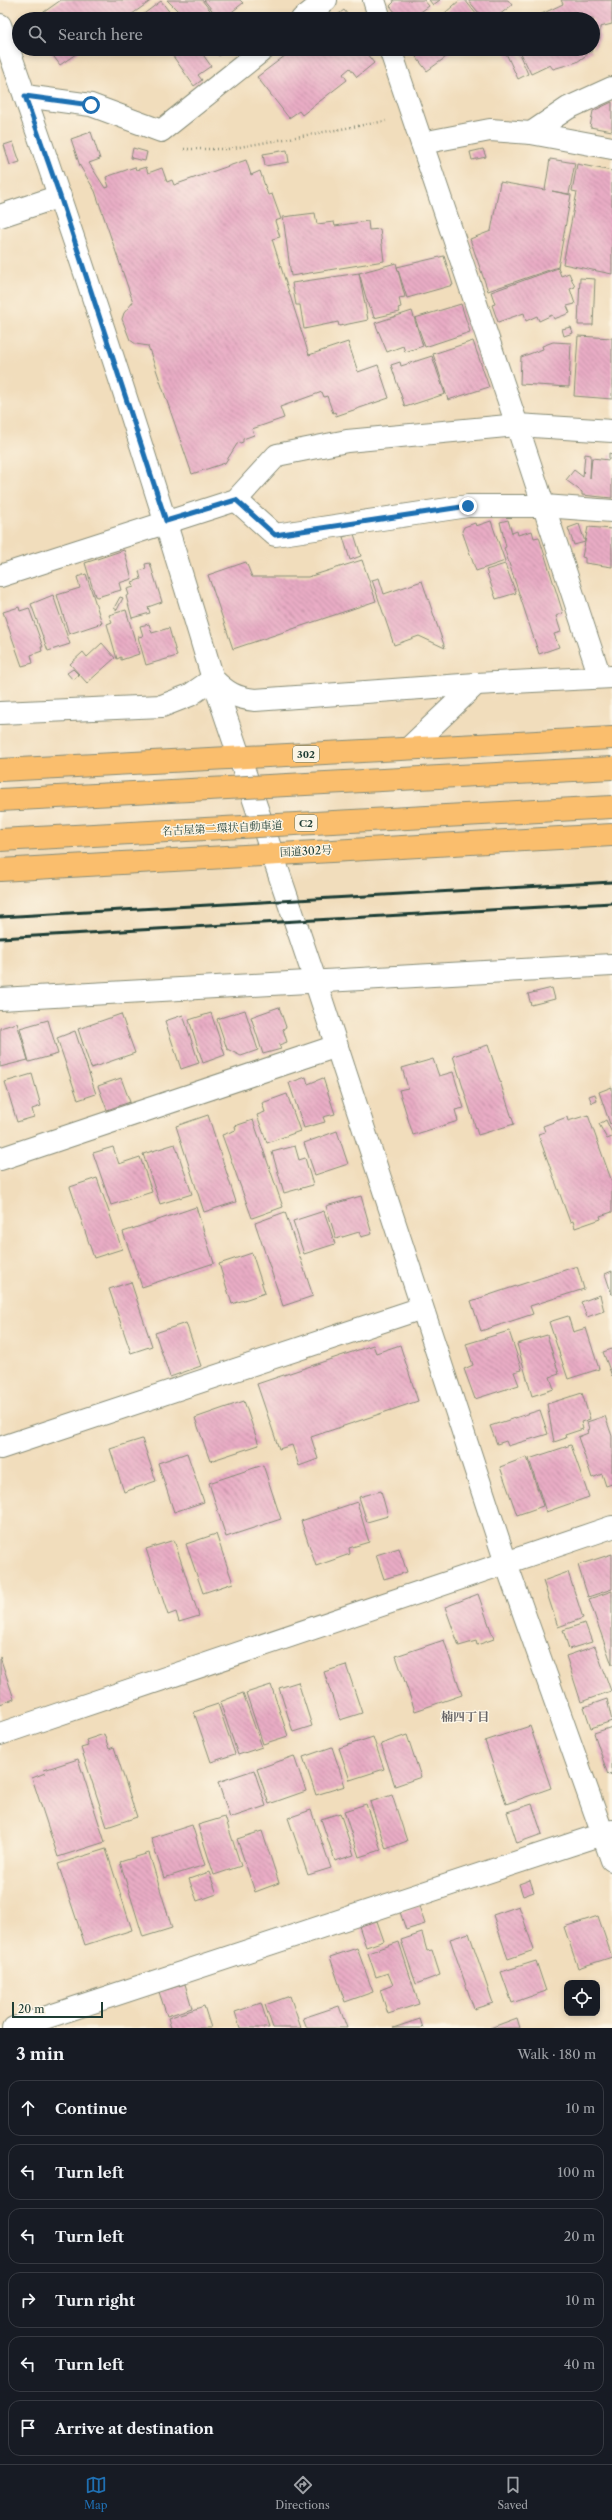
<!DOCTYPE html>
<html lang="en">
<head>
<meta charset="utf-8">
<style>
  body { margin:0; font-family:"Libre Caslon Text","Noto Serif JP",serif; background:#242831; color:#f1f3f6 }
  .controls { position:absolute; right:12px; bottom:12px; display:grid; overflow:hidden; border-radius:8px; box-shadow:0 2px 6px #0003 }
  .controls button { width:36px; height:36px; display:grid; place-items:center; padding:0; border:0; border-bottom:1px solid #363941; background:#171b24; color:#f1f3f6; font:20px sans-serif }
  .scale { position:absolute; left:12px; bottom:10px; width:91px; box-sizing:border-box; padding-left:4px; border:2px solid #1f3d34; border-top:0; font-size:11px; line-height:14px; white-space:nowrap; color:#1f3d34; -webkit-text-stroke:3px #fcf5e5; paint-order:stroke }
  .stop { position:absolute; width:12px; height:12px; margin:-9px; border:3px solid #1f6fb2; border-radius:50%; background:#fff }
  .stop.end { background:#1f6fb2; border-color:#fff; box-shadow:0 1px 4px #0008 }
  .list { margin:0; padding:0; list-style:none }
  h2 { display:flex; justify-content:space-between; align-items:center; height:52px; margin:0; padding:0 16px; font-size:17px }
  h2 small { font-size:13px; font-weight:400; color:#9ea1a6 }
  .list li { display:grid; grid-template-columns:26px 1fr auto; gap:12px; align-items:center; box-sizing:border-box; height:56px; margin:0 8px 8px; padding:0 8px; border:1px solid #363941; border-radius:12px }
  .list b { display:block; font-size:15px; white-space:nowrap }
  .list em { font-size:13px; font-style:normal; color:#9ea1a6 }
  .icon { flex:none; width:22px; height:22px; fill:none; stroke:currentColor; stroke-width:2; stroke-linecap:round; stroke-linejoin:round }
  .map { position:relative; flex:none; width:612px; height:2028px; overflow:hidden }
  .search { position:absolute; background:#171b24; box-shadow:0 2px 6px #0003; left:12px; right:12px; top:12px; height:44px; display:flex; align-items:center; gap:10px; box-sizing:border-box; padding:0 14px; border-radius:22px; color:#9ea1a6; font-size:15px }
  .sheet { height:436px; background:#171b24 }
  nav { display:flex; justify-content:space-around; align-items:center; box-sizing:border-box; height:56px; border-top:1px solid #363941; background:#171b24; font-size:11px; color:#9ea1a6 }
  nav a { display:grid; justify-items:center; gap:2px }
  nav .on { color:#1f6fb2 }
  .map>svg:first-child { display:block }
  .building { fill:url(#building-back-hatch) }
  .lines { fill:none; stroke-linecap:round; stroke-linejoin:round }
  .minor-casing { stroke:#888d78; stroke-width:24 }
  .tertiary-casing { stroke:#888d78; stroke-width:24 }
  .trunk-casing { stroke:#888d78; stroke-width:24 }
  .path { stroke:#888d78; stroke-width:2.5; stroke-dasharray:1 3; stroke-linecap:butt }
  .minor { stroke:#fff; stroke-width:22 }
  .tertiary { stroke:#fff; stroke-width:22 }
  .trunk { stroke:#fabe6d; stroke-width:22 }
  .rail { stroke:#1f3d34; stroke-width:3 }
  .motorway-bridge-casing { stroke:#888d78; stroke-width:24; stroke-linecap:butt }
  .motorway-bridge { stroke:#fabe6d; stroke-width:22 }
  .route { stroke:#1f6fb2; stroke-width:5 }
  .labels { text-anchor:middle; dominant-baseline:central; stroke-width:3; stroke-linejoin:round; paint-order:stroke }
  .shield { fill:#fcf5e5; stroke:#617469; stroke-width:1 }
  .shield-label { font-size:10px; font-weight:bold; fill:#1f3d34 }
  .street-label { font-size:11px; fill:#1f3d34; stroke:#fcf5e5 }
  .neighbourhood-label { font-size:12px; font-weight:bold; fill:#666467; stroke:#fcf5e5 }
</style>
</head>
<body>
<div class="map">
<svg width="612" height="2028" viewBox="0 0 612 2028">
  <defs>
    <pattern id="building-back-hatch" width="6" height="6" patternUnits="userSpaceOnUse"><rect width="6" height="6" fill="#e9acc5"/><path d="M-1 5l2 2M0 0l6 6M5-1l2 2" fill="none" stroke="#bc8da1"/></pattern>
  </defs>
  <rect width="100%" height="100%" fill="#fcf5e5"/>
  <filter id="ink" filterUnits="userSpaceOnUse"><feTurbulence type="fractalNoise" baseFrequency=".025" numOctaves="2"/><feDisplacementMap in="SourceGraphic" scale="8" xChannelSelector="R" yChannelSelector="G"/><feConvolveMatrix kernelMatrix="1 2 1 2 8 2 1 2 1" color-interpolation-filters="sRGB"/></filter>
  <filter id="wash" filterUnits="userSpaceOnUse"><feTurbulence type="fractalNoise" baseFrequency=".012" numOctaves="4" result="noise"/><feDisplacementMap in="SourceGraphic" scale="16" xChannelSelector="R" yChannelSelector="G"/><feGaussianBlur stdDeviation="0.9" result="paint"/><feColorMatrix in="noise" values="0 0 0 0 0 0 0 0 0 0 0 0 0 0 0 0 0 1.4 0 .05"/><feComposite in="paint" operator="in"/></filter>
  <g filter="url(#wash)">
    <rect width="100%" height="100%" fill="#f1ddbc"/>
    <g id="blocks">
      <g class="building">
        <path d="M61,0H152L125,19H34Z"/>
        <path d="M167,0H202L213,14L206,19H186Z"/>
        <path d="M204,0H240L243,3L223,19H219Z"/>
        <path d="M393,0H424L429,6L411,19H401L390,6L394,2Z"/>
        <path d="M429,0H440L433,5Z"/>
        <path d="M460,0H465L480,19H438Z"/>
        <path d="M468,0H508L512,5L494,19H484Z"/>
        <path d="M561,0H612V24L600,27V38L595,47L593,48V19H531L563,4Z"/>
        <path d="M161,1L175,19H143L141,16Z"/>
        <path d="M344,10L351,19H332Z"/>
        <path d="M48,49H83L60,65Z"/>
        <path d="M168,49H199L211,66L198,75L202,80L194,86Z"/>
        <path d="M213,49H227L219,56Z"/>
        <path d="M294,49H363L374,63L357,77L350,68L343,74L347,80L302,115L299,111L289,118L257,77Z"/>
        <path d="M410,49H450L453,52L427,71Z"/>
        <path d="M504,49H517L528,74L518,79Z"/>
        <path d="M519,49H591L592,51L577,62L553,69L550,65L531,74Z"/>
        <path d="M612,102V131L590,127L593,111Z"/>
        <path d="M91,132L100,159L89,163L105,188L109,187L106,177L135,167L136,170L146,167L148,173L162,168L167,182L172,180L174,185L246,160L251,175L260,171L268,195L272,194L281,219L275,221L280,237L272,239L309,355L348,342L358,372L378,365L389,398L336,416L335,412L333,413L327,396L324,397L322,392L280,407L284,418L252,429L254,435L243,439V442L237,444L225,463L192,474L148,346L136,344L130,340L122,319L124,313L133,302L95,191L80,166L71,139Z"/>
        <path d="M13,142L20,162L10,165L4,145Z"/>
        <path d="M133,148L147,152L145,161L131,158Z"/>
        <path d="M483,149L486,157L472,160L470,152Z"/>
        <path d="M287,150L289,162L265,166L263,154Z"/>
        <path d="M550,159L575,163L569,194L552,191L571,195L558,267L488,291L470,239L491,231L500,182L545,190Z"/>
        <path d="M577,164L612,171V274L563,264L577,192L572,191Z"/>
        <path d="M315,213L317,224L334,222L335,226L368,221L369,230L380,229L384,261L291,276L283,217Z"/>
        <path d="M444,256L453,285L407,298L397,267Z"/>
        <path d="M396,263L405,297L399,298L401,307L398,308L400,312L374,318L371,307L369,308L359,273Z"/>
        <path d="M558,268L561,276L569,273L575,287L570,289L575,304L567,306L570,313L554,319L552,315L539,321L537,316L526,321L524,313L498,322L492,305L495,304L491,292Z"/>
        <path d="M359,273L368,320L339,326L338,322L304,329L300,305H296L292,283Z"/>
        <path d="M580,278L595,279L593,325H578Z"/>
        <path d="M461,304L470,332L425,347L415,318Z"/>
        <path d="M412,311L423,346L405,352L403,346L387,352L375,323Z"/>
        <path d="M571,327L573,333L564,336L562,329Z"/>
        <path d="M578,336L612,338V399L574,396Z"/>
        <path d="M473,341L489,387L448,400L433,354Z"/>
        <path d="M553,342L571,343L569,387L520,384L521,357L543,349L542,346Z"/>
        <path d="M432,356L445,394L405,407L391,365L400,362L401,366Z"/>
        <path d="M609,453L612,454V498L582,495V492L566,480L574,470L583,477L585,454L591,455L590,478L592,458L609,460Z"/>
        <path d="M508,520L512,533L517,531L518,535L532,531L534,538L539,537L563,613L556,616L561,632L554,634L559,647L539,654L504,548L506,547L500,522Z"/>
        <path d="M491,521L505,561L476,571L462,531L464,527L475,523L476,526Z"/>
        <path d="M579,524L585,542L574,545L568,528Z"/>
        <path d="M588,527L612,529V567L585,563V558L582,557Z"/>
        <path d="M354,534L361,556L350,560L343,537Z"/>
        <path d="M124,550L132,579L119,583L121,590L97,597L95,596L85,563Z"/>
        <path d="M362,560L376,601L233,649L208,575L246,562L252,577H308Z"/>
        <path d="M150,563L162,602L148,607L150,613L132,618L126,596L129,595L127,589L134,587L132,582L141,579L139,571L146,569L145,564Z"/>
        <path d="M505,564L516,593L496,599L486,570Z"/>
        <path d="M86,574L102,623L69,634L57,595L80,588L77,577Z"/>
        <path d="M379,578L384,594L422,581L445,648L419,636L394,645L372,580Z"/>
        <path d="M53,595L70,644L48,651L31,604Z"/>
        <path d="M120,597L123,598L117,610L114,608Z"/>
        <path d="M19,607L20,611L29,608L43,647H41L42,651L31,655L33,663L22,666L3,612Z"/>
        <path d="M126,610L139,654L121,660V657L117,659L107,624L112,622L109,615Z"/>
        <path d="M149,624L152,633L169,628L177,656L146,665L138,637L143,636L140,626Z"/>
        <path d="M102,643L115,658L87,683L70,664L83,652L87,657Z"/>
        <path d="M73,669L79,675L73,680L67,673Z"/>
        <path d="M552,988L555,999L531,1005L528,994Z"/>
        <path d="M279,1007L286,1027L283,1029L287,1042L279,1045L281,1049L263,1054L251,1017Z"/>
        <path d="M245,1010L258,1050L241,1056L227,1049L217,1019Z"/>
        <path d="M211,1013L225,1055L203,1063L189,1020Z"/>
        <path d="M121,1014L135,1053L91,1068L78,1029Z"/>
        <path d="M183,1015L199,1063L181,1069L165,1021Z"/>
        <path d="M48,1020L58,1054L29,1062L20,1028Z"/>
        <path d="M17,1023L28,1060L0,1067V1028Z"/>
        <path d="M75,1031L96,1094L78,1100L57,1038Z"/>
        <path d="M488,1045L514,1124L478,1135L453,1056Z"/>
        <path d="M433,1059L439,1076L453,1072L464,1108L455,1110L458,1121L413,1135L399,1090L408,1088L402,1068Z"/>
        <path d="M32,1074L41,1106L32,1109L34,1117L17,1122L5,1082Z"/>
        <path d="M306,1077L308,1084L323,1078L335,1114L323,1117L325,1122L304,1128L289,1083Z"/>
        <path d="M121,1078L130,1102L107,1110L98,1086Z"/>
        <path d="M612,1087V1123L610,1124L599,1092Z"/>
        <path d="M287,1094L300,1131L267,1143L257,1115L265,1112L262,1103Z"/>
        <path d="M595,1094L597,1101L592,1103L589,1096Z"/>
        <path d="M208,1115L236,1202L204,1212L176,1126Z"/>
        <path d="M588,1115L612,1182V1212L600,1216L601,1219L575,1228L573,1221L570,1222L538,1134L545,1132L543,1126L567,1117L568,1121Z"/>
        <path d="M253,1120L283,1207L252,1218L222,1135L236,1130L235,1126Z"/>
        <path d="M606,1120L612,1133V1137L607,1139L599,1124Z"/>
        <path d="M337,1131L348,1164L315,1175L304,1143Z"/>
        <path d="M175,1144L192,1194L160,1204L143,1154Z"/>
        <path d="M295,1146L299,1160L305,1158L313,1185L284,1193L272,1152Z"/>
        <path d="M113,1147L119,1164L140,1157L152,1192L111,1205L93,1153Z"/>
        <path d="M97,1178L122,1249L94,1258L70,1187Z"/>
        <path d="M361,1196L372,1234L361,1237L359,1232L336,1239L326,1206Z"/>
        <path d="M196,1207L214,1263L142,1287L123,1232Z"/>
        <path d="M324,1211L335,1244L304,1254L293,1221Z"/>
        <path d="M285,1212L313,1296L283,1306L255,1223Z"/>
        <path d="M252,1253L265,1293L232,1304L219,1264Z"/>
        <path d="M577,1266L584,1289L530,1306L533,1314L481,1331L471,1301Z"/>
        <path d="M612,1271V1295L605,1274Z"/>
        <path d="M131,1282L152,1346L131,1353L109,1289Z"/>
        <path d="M600,1295L604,1311L587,1317L581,1302Z"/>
        <path d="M568,1316L573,1332L586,1328L599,1369L568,1379L549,1322Z"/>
        <path d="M186,1323L201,1366L170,1377L155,1333Z"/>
        <path d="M509,1331L522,1370L514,1372L519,1385L475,1399L464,1369L473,1365L466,1344Z"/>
        <path d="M547,1335L559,1374L550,1377L554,1389L532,1396L517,1344Z"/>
        <path d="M373,1345L376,1353L400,1345L418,1401L311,1437L318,1459L299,1466L292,1445L279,1449L257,1384Z"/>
        <path d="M612,1349V1376L603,1352Z"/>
        <path d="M582,1393L590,1419L581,1422L583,1429L565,1435L566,1438L554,1442L547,1404Z"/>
        <path d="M244,1401L259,1445L210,1461L195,1418Z"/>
        <path d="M540,1410L548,1434L508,1446L506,1441L497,1444L490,1426Z"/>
        <path d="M605,1416L612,1436V1484L606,1486L602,1474L592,1478L578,1437L588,1433L587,1430L589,1429L587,1422Z"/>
        <path d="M142,1439L156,1481L124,1492L110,1449Z"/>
        <path d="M571,1445L589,1497L546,1512L529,1459Z"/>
        <path d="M187,1453L204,1502L174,1512L158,1463Z"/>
        <path d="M527,1457L543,1506L517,1515L500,1467Z"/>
        <path d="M263,1465L281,1519L226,1537L209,1483Z"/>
        <path d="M381,1491L388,1516L367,1522L359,1497Z"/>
        <path d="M357,1502L369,1542L349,1548L350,1554L316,1566L301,1521Z"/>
        <path d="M216,1534L233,1583L203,1593L186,1544Z"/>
        <path d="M174,1540L199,1616L179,1622L176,1612L168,1615L146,1549Z"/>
        <path d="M399,1548L407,1572L384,1579L376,1555Z"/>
        <path d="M612,1554V1589L588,1597L578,1565Z"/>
        <path d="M568,1572L583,1618L558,1627L543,1581Z"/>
        <path d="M612,1591V1665L589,1599Z"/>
        <path d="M478,1594L494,1639L477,1645L476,1641L459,1646L445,1607Z"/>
        <path d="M585,1623L592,1642L569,1649L563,1630Z"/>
        <path d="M444,1640L462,1695L415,1711L396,1656Z"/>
        <path d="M595,1646L611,1691L581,1702L566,1656Z"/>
        <path d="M0,1657L14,1699L0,1704Z"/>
        <path d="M346,1665L362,1713L340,1720L324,1672Z"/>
        <path d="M298,1682L312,1726L293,1732L279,1688Z"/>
        <path d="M271,1685L288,1736L263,1744L246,1693Z"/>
        <path d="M243,1693L262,1747L238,1755L220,1702Z"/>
        <path d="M607,1699L612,1721L591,1728L584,1707Z"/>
        <path d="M218,1704L235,1754L211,1762L194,1712Z"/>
        <path d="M530,1726L551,1788L506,1804L485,1741Z"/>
        <path d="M612,1727V1774L608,1775L594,1733Z"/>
        <path d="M104,1734L109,1749L114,1747L137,1817L107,1827L81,1748L88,1746L86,1740Z"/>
        <path d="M407,1735L421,1777L395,1786L381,1744Z"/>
        <path d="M373,1737L384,1769L350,1780L339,1748Z"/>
        <path d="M332,1747L345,1786L316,1795L303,1757Z"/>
        <path d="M294,1756L306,1791L269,1804L257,1769Z"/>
        <path d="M78,1759L105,1842L58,1857L32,1778L45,1773L44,1770Z"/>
        <path d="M254,1770L266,1806L230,1818L218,1782Z"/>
        <path d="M392,1795L407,1841L386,1849L370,1802Z"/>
        <path d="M366,1804L381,1850L359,1857L344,1811Z"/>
        <path d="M532,1804L542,1834L517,1843L507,1812Z"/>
        <path d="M311,1810L331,1868L308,1875L288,1818Z"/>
        <path d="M340,1813L354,1855L335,1861L321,1819Z"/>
        <path d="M225,1817L241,1866L214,1875L198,1825Z"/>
        <path d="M192,1825L205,1865L164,1878L151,1838Z"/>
        <path d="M262,1831L279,1883L255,1892L237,1839Z"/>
        <path d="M106,1849L132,1930L85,1945L58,1864Z"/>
        <path d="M149,1853L172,1928L143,1937L120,1862Z"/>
        <path d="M209,1872L217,1894L197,1901L189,1879Z"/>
        <path d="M530,1880L534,1892L523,1896L519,1884Z"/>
        <path d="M419,1906L425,1924L406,1930L400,1912Z"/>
        <path d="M519,1906L534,1950L508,1959L493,1915Z"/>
        <path d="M598,1916L612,1957L578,1968L564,1927Z"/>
        <path d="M377,1921L384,1941L366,1947L359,1926Z"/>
        <path d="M422,1933L427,1951L432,1950L440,1975L416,1984L401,1940Z"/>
        <path d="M469,1933L493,2003L474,2009L450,1939Z"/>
        <path d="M399,1942L419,2004L388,2014L380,1990L393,1985L388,1973L376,1977L368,1953Z"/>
        <path d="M357,1948L373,1992L345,2002L330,1957Z"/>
        <path d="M536,1961L546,1991L512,2003L501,1972Z"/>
        <path d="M185,1984L192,2008L167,2016L159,1992Z"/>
        <path d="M290,1996L301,2028H273L265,2005Z"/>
        <path d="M261,2003L269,2028H240L235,2012Z"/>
        <path d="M204,2006L211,2028H171L168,2018Z"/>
        <path d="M339,2006L347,2028H307L303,2018Z"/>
        <path d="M517,2018L520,2028H490Z"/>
        <path d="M420,2019L423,2028H393Z"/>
      </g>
    </g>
  </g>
  <g filter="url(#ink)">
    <use href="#blocks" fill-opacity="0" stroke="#888d78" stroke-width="1"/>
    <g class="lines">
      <defs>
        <g id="minor">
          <path d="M374,0L380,19"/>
          <path d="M302,19L326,0"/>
          <path d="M0,25C76,241 148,459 213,679C227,693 236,698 255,700L476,684L612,677"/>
          <path d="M390,49L517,425L600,677"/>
          <path d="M25,96L91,105L161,131L264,49"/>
          <path d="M531,133L568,108L612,88"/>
          <path d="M422,143L490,130L531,133L612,148"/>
          <path d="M0,216L60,196"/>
          <path d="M236,500L275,535L468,506H544L612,511"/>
          <path d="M0,576L236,500L277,455L347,441L517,425L612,431"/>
          <path d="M0,713L162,706L190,695L213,679"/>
          <path d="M409,748L476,684"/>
          <path d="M0,999L612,965"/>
          <path d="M0,1159L337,1046"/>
          <path d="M0,1448L422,1308"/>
          <path d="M0,1734L612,1527"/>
          <path d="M14,2028L612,1831"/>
        </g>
        <path id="tertiary" d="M213,679L316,983L506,1563L612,1860"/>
        <g id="trunk">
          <path d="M0,770L612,738"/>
          <path d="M0,870L612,835"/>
        </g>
      </defs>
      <use href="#minor" class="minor-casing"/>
      <use href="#tertiary" class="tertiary-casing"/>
      <use href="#trunk" class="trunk-casing"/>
      <path class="path" d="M184,149H228L386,121"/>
      <use href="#minor" class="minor"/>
      <use href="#tertiary" class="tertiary"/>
      <use href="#trunk" class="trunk"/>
      <g class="rail">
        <path d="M0,917L612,882"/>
        <path d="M0,938L612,903"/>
      </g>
      <defs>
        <g id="motorway-bridge">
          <path d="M0,800L612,768"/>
          <path d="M0,840L612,807"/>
        </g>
      </defs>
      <use href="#motorway-bridge" class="motorway-bridge-casing"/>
      <use href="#motorway-bridge" class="motorway-bridge"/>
    </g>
  </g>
  <g class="lines" filter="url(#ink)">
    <path class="route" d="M91,105L25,96L60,196L166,521L236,500L275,535L468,506"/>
  </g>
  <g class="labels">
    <g class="shield">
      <rect x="293" y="746" width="26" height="16" rx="3"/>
      <rect x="295" y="815" width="22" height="16" rx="3"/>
    </g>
    <g class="shield-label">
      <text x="306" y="754">302</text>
      <text x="306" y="823">C2</text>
    </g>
    <g class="street-label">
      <text transform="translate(222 828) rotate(-3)">名古屋第二環状自動車道</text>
      <text transform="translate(306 851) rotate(-3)">国道302号</text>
    </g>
    <g class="neighbourhood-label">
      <text x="465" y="1716">楠四丁目</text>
    </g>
  </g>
</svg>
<div class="controls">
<button><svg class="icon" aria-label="locate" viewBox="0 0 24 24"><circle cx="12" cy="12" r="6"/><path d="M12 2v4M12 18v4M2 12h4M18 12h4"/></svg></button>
</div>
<div class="scale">20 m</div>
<div class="stop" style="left:91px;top:105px"></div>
<div class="stop end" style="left:468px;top:506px"></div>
<div class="search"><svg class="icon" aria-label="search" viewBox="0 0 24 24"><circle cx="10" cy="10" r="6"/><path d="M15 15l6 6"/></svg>Search here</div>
</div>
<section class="sheet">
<h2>3 min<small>Walk · 180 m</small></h2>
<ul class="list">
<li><svg class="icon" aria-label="ahead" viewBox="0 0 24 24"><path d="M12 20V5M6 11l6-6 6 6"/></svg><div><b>Continue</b></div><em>10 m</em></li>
<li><svg class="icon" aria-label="left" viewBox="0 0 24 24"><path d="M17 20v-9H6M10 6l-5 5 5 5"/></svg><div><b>Turn left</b></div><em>100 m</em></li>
<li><svg class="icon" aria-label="left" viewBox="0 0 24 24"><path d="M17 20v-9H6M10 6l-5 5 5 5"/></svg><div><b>Turn left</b></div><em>20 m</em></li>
<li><svg class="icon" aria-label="right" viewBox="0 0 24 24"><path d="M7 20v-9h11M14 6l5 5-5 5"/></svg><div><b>Turn right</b></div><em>10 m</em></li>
<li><svg class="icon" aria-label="left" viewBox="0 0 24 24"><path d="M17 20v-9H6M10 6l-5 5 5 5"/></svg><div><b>Turn left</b></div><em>40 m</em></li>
<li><svg class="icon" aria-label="arrive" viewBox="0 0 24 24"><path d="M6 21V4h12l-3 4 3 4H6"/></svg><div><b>Arrive at destination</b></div></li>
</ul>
</section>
<nav>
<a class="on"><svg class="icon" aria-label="map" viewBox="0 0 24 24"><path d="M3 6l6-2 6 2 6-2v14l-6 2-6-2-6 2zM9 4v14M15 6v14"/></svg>Map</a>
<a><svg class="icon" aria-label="directions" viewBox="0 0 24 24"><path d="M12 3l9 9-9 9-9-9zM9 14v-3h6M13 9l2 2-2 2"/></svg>Directions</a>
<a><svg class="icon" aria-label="saved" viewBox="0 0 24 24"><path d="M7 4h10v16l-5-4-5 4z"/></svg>Saved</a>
</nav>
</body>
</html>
